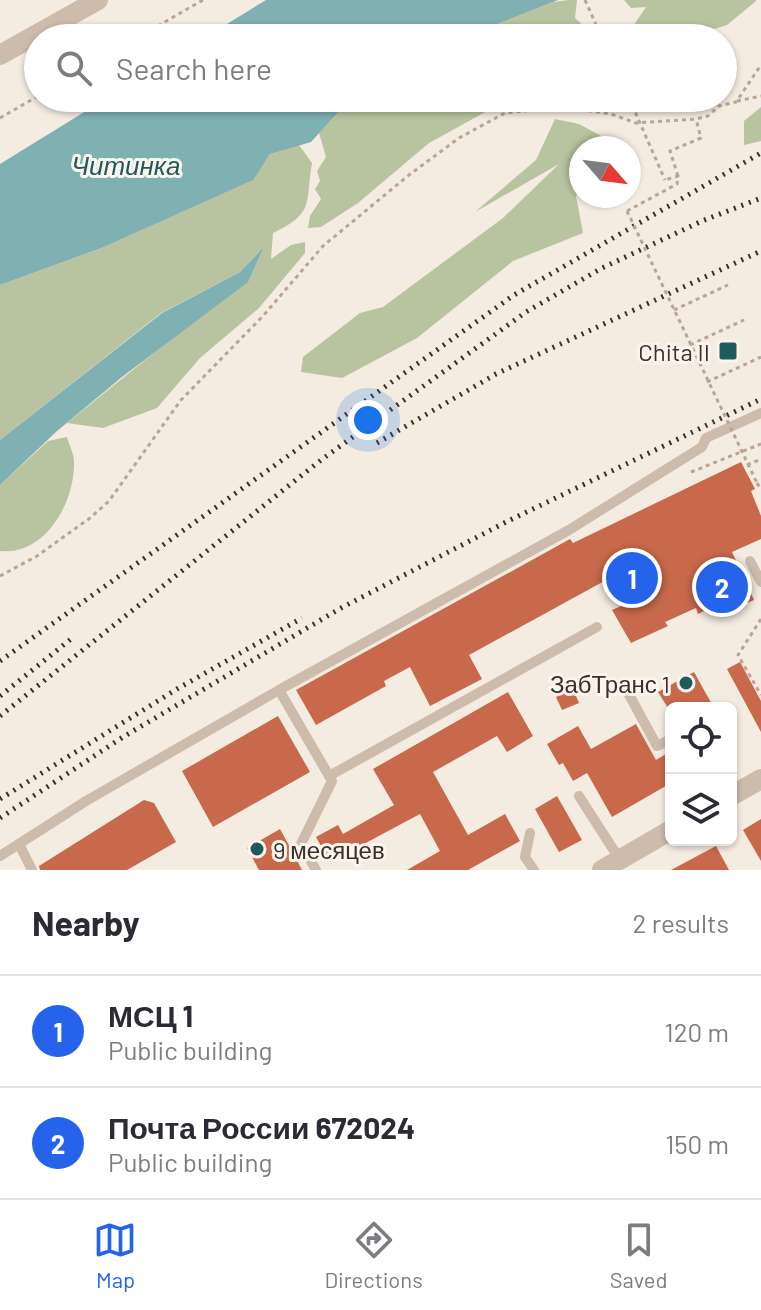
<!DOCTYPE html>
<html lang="en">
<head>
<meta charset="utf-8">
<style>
  body { margin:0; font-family:Barlow,sans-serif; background:#f7f7f7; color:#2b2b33 }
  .controls { position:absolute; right:24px; bottom:24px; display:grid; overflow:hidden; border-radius:12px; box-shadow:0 2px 6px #0004 }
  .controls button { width:72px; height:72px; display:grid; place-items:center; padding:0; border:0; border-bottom:2px solid #e1e1e2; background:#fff; color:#2b2b33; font:40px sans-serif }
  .compass { position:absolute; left:569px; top:136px; width:72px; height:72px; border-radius:50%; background:#fff; box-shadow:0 2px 6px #0004; rotate:118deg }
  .you { position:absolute; left:368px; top:420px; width:28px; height:28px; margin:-20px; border:6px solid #fff; border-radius:50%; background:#1a73e8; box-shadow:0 0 0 12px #1a73e833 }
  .badge { display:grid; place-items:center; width:52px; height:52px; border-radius:50%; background:#2563eb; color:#fff; font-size:26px; font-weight:700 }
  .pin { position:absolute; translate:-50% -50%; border:4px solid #fff; box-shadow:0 2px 8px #0006 }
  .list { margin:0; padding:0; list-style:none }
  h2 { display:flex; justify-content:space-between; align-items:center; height:104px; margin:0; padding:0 32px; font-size:34px }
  h2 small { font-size:26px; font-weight:400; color:#7c7c81 }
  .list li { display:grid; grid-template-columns:52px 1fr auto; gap:24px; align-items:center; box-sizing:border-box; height:112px; padding:0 32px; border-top:2px solid #e1e1e2 }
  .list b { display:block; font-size:30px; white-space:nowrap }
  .list p { margin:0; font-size:26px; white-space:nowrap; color:#7c7c81 }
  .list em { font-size:26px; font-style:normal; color:#7c7c81 }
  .icon { flex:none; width:44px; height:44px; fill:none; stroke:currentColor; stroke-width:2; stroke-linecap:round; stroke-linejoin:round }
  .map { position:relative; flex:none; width:761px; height:870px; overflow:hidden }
  .search { position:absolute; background:#fff; box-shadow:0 2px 6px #0004; left:24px; right:24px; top:24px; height:88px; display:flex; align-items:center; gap:20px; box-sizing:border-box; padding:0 28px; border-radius:44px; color:#7c7c81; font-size:30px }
  .sheet { height:328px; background:#fff }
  nav { display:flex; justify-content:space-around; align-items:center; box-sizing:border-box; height:112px; border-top:2px solid #e1e1e2; background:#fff; font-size:22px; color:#7c7c81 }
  nav a { display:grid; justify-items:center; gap:4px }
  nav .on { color:#2563eb }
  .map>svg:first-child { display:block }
  .green { fill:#b8c4a0 }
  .water { fill:#7fb0b2 }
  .building { fill:#c8694b }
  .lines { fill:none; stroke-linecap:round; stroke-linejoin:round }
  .path { stroke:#b9a596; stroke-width:3; stroke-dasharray:4 4; stroke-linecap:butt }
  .lane { stroke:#cdbbac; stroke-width:10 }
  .street { stroke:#cdbbac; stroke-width:20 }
  .rail { stroke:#3b302b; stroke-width:5; stroke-dasharray:2 6; stroke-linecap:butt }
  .path-bridge { stroke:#b9a596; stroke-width:3; stroke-dasharray:4 4; stroke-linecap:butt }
  .poi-dot { fill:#1f5a5e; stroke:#fbf5ee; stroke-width:3 }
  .labels { text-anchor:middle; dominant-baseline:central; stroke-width:6; stroke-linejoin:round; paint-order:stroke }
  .poi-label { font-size:24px; fill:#3b302b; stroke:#fbf5ee; text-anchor:end }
  .water-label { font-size:26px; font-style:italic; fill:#1f5a5e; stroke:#fbf5ee }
</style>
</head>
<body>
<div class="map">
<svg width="761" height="870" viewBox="0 0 761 870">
  <rect width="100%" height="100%" fill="#f4ebe1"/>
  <g class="green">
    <path d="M569,0H577L575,18L589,31L590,38H462L553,2Z"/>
    <path d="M624,0H756V1L727,25L695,35V38H625L646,7L631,8Z"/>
    <path d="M351,98H551L498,105L429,143L358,203L321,227L308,228L310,216L321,199L315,189L320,181L317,171L326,157L319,133Z"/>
    <path d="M761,107V141L744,145V121Z"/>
    <path d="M555,119L579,124L614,143V148H581V191L576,196L583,233L513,261L417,338L342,378L301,372L303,357L360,313L383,307L503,218L559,164L475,212L536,160Z"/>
    <path d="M299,145L312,163C305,204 315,213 273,233L271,259L291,245L305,242V253L259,308L200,358L157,408L103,428L67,423L175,336L247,282L260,251L240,272L161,313L0,440V285L104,247L252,180L270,154Z"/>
    <path d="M67,437C69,445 74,454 74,462C75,501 46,556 0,551V485L48,441Z"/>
  </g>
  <g class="water">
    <path d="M266,0H558L462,38H204Z"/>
    <path d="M107,98H351L311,142L270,154L253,180L104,247L0,285V164Z"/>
    <path d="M263,248L248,282L122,377L57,431L0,485V440L162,313L240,272Z"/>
  </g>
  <g class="building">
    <path d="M741,462L755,489L751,491L761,516V539L732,552L754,600L731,610L725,600L698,614L696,608L665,622L668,626L631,643L612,610L621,606L608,579L469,655L482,679L430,706L410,667L384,681L386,686L316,725L296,690L570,539L573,543Z"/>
    <path d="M740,662L761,701V732L727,669Z"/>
    <path d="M694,672L714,708H668L658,692Z"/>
    <path d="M573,689L579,703L562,710L556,697Z"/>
    <path d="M508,692L533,736L507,752L497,736L433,772L468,835L505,814L520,841L468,870H407L440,851L420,814L330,862L316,837L338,825L343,834L394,805L373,769Z"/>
    <path d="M278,716L310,772L213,827L182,771Z"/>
    <path d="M636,724L656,760L671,751V783L612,817L587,773L573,781L563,763L559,765L547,744L578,726L591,749Z"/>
    <path d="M557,796L582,840L559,852L535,809Z"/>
    <path d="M144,800L154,803L176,842L127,870H40L39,866Z"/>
    <path d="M761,819V861L743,830Z"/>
    <path d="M280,829L292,851L302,870H259L247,848Z"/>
    <path d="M716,846L729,870H671Z"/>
  </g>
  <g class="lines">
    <g class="path">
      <path d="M585,0L602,38"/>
      <path d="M137,38L203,0"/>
      <path d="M737,101L761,96"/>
      <path d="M0,118L38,96"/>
      <path d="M678,176L670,151L701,138L696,119"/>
      <path d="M627,211L677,184L678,176L665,180"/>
      <path d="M674,310L728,285"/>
      <path d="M690,345L744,320"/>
      <path d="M707,382L761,357"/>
      <path d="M747,465L761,459"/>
      <path d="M691,472L761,444"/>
      <path d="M757,483L761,490"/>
      <path d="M0,576L37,556L90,518L109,501L181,400L263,316L323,246L409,175L459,138L505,113L564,107L611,114L636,123L696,119L708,116L719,106L736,102L761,65"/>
      <path d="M761,619L738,655L761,695"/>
    </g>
    <g class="lane">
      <path d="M750,561L761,582"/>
      <path d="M627,691L657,746L671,739"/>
      <path d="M329,776L597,627"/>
      <path d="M579,796L620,860"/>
      <path d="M530,833L525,857L534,870"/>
      <path d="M19,844L32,870"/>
      <path d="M0,856L86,801L279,690"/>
      <path d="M316,870L301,844L332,781L279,690L569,530L702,447L706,438L761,413"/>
    </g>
    <g class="street">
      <path d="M0,55L98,0"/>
      <path d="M731,796L761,779"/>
      <path d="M602,870L671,830"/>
    </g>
    <g class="rail">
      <path d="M377,443L496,374L761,251"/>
      <path d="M0,661L514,295L761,153"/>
      <path d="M0,696L71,639"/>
      <path d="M0,716L321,460L526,312L602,268L702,221L761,198"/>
      <path d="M0,799L177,689L302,618"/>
      <path d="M0,818L123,737L341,608L508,521L761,399"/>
    </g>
    <g class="path-bridge">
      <path d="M629,98L665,180"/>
      <path d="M627,211L757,483"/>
    </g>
  </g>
  <g class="poi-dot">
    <rect x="718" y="341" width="20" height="20" rx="4"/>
    <circle cx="686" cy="683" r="8"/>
    <circle cx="257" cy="849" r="8"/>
  </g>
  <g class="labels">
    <g class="poi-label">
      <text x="710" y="351">Chita II</text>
      <text x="670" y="683">ЗабТранс 1</text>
      <text x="273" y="849" text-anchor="start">9 месяцев</text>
    </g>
    <g class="water-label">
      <text x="126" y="164">Читинка</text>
    </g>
  </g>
</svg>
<div class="controls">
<button><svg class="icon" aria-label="locate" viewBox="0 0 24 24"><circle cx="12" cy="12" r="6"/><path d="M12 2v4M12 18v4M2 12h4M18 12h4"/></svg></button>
<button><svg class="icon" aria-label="layers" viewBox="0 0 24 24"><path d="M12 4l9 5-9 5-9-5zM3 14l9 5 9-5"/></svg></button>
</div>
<svg class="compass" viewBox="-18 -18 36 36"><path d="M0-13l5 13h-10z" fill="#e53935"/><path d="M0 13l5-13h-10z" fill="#7c7c81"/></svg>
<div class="you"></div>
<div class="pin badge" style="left:632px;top:578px">1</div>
<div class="pin badge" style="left:722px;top:587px">2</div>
<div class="search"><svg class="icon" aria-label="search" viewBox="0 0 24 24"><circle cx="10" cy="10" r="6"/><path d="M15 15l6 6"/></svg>Search here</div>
</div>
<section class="sheet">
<h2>Nearby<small>2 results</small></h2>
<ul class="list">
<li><span class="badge">1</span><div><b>МСЦ 1</b><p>Public building</p></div><em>120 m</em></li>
<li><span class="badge">2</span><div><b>Почта России 672024</b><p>Public building</p></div><em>150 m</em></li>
</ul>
</section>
<nav>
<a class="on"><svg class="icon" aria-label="map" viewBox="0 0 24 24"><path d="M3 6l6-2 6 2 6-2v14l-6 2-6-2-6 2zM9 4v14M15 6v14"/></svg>Map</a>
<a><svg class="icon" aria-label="directions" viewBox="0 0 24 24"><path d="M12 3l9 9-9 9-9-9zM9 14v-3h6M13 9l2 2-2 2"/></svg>Directions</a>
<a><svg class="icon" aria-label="saved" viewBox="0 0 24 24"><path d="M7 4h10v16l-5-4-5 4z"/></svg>Saved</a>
</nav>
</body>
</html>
